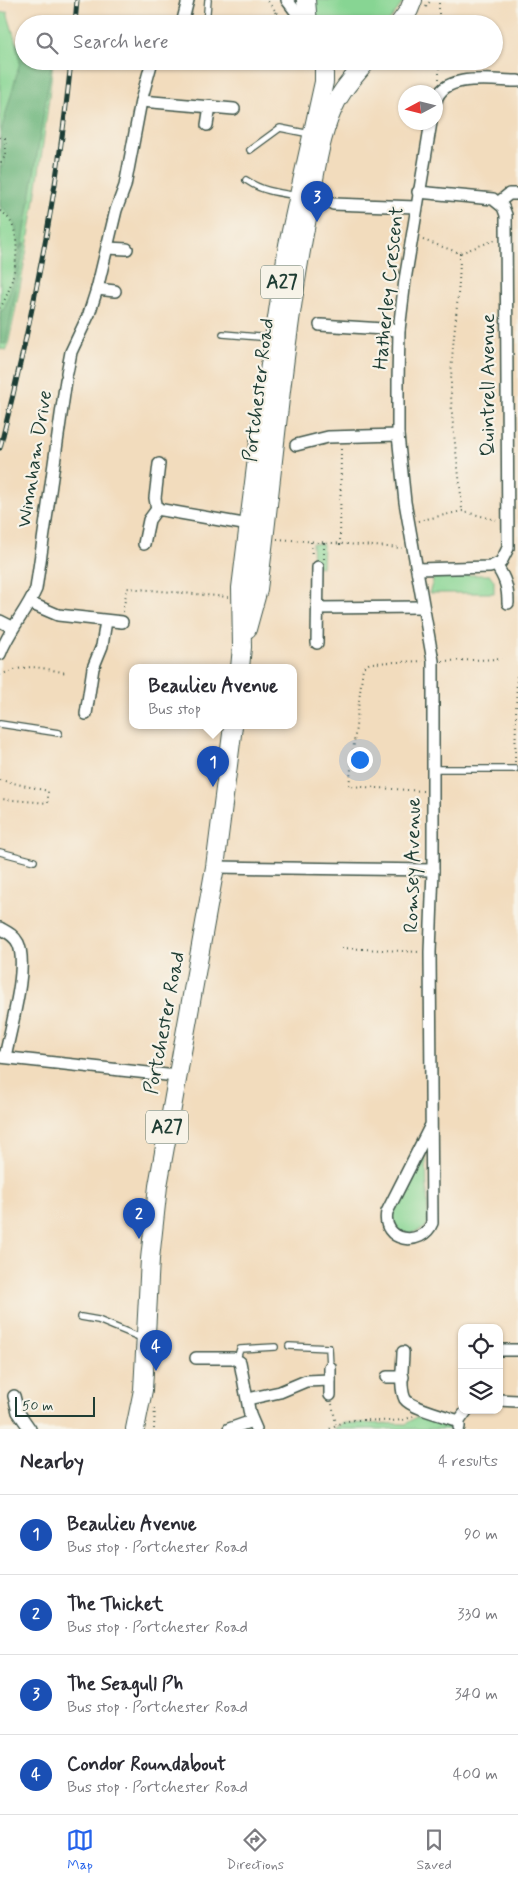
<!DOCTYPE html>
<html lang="en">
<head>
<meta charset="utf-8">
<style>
  body { margin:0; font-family:Mynerve,sans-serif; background:#f7f7f7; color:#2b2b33 }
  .controls { position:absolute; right:15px; bottom:15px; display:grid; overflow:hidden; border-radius:10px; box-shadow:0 1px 4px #0004 }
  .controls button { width:45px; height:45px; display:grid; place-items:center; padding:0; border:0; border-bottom:1px solid #e1e1e2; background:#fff; color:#2b2b33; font:25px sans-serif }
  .compass { position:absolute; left:398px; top:85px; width:45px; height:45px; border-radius:50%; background:#fff; box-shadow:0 1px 4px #0004; rotate:263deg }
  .scale { position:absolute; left:15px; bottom:12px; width:80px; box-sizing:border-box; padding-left:5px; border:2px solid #1f3d34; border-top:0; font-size:14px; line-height:18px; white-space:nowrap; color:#1f3d34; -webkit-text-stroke:4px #f7f3e8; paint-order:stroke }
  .you { position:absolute; left:359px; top:759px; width:18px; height:18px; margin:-12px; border:4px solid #fff; border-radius:50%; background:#1a73e8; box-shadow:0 0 0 8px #1a73e833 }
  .badge { display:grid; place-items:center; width:32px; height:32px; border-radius:50%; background:#2563eb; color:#fff; font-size:16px; font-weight:700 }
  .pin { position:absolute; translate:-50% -41px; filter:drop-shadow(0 1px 2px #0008) }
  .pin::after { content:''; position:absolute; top:26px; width:18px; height:15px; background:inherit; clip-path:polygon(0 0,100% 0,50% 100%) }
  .popup { position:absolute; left:129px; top:664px; width:168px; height:65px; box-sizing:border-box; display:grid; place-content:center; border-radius:10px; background:#fff; filter:drop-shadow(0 1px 4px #0005); font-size:16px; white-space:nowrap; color:#7c7c81 }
  .popup b { font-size:19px; color:#2b2b33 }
  .popup::after { content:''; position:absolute; left:50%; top:100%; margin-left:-10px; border:10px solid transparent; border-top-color:#fff }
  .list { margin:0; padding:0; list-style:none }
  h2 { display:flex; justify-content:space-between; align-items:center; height:65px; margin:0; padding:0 20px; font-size:21px }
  h2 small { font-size:16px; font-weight:400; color:#7c7c81 }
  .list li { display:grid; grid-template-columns:32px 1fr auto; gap:15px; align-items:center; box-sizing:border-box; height:80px; padding:0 20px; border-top:1px solid #e1e1e2 }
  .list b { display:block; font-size:19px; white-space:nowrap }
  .list p { margin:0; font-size:16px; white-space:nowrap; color:#7c7c81 }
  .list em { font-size:16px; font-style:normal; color:#7c7c81 }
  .icon { flex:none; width:28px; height:28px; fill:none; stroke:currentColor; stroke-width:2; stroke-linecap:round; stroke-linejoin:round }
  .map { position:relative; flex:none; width:518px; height:1429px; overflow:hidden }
  .search { position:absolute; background:#fff; box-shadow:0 1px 4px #0004; left:15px; right:15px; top:15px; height:55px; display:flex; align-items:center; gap:12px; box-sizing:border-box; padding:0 18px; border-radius:28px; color:#7c7c81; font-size:19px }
  .sheet { height:385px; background:#fff }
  nav { display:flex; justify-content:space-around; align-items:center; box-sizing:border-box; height:70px; border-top:1px solid #e1e1e2; background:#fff; font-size:14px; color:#7c7c81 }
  nav a { display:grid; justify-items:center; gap:2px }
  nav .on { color:#2563eb }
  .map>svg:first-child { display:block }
  .green { fill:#87d593; stroke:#538964 }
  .forest { fill:#6db67d; stroke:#467a58 }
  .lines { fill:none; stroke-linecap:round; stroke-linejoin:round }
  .service-casing { stroke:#3f5549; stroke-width:8 }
  .minor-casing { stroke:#3f5549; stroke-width:14 }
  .primary-casing { stroke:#3f5549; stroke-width:20 }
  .path { stroke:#3f5549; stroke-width:2; stroke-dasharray:1 4; stroke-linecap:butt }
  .service { stroke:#fff; stroke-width:5.5 }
  .minor { stroke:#fff; stroke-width:11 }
  .primary { stroke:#fff; stroke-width:18 }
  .rail-casing { stroke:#1f3d34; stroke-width:5 }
  .rail { stroke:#f7f3e8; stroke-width:3; stroke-dasharray:9; stroke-linecap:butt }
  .labels { text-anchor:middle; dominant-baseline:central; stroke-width:4.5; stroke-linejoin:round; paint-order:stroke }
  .shield { fill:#f7f3e8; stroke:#60746a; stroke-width:1 }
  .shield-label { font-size:19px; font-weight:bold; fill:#1f3d34 }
  .street-label { font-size:20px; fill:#1f3d34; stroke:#f7f3e8 }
</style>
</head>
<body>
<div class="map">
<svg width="518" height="1429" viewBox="0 0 518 1429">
  <rect width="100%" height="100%" fill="#f7f3e8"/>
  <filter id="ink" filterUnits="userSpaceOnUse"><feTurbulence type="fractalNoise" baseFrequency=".02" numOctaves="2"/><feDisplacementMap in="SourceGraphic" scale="10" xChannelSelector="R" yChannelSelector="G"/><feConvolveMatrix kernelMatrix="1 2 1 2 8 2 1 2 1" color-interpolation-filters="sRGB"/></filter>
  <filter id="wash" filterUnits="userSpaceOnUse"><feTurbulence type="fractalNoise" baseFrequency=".0096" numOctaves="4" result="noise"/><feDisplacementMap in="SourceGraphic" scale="20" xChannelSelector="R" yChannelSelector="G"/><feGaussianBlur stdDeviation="1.12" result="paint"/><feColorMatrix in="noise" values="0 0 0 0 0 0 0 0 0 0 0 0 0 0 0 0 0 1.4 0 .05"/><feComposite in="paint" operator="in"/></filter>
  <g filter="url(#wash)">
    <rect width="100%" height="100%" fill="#f2dcbd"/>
    <g class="green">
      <path d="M313,0H405L387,24H316Z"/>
      <path d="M7,12L16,42L24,49V61L53,63C42,160 28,255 7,350L0,349V13Z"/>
      <path d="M312,543L323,544L322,567L313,566Z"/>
      <path d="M438,575H490L494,581V593H429L433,581L432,579Z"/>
      <path d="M422,1155L426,1156L428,1222L425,1228L409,1234L396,1230L390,1216Z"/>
      <path d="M416,1417L448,1425L450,1429H333L344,1423L406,1424Z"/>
    </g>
    <g class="forest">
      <path d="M16,43L24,49V61H52L23,243L19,250C18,233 15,216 0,206V167L4,165L0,135L20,62Z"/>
      <path d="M25,242L6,344L0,343V312L4,309L15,275L20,250Z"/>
    </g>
  </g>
  <g filter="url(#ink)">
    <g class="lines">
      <defs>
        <g id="service">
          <path d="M183,21L210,24"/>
          <path d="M206,24L208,0"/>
          <path d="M250,150L280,128L310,134"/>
          <path d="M246,180C261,191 279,193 298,196"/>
          <path d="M223,334L271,338"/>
          <path d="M0,724L59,733"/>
          <path d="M432,769H515"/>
          <path d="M0,852L34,861"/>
          <path d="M81,1317L98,1320L144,1339"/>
          <path d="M289,1346L329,1348L330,1367"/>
          <path d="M237,1359L240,1349L275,1347"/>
        </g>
        <g id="minor">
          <path d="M287,0L305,24"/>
          <path d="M182,24L188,0"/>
          <path d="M141,101L234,109"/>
          <path d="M436,101C443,72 494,81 518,81"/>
          <path d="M207,125L210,106"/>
          <path d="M499,202L509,194H518"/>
          <path d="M333,204L416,207"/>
          <path d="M107,248L127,249"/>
          <path d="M97,289L115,291"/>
          <path d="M320,325L399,330"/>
          <path d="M67,373L71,352L89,314L97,289L116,210L125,186L141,101L152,61"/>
          <path d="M296,445L328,437L398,435"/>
          <path d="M157,509L155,498L159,464"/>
          <path d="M144,544L149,520L157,509L249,525"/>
          <path d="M496,565C505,578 508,587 508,603"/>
          <path d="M418,569L490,567L501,562L508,548L506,215L503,207L493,199L418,192"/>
          <path d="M30,603L58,615L122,622"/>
          <path d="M318,608L423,607"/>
          <path d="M0,621L12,627"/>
          <path d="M317,643L318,567"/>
          <path d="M0,654C9,630 26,612 36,589L66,380"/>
          <path d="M86,714L93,668L102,646L106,621"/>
          <path d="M215,867L433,870"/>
          <path d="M0,928C7,932 14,935 18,943C29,966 10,1030 5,1057"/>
          <path d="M0,1057L176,1076"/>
          <path d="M431,1125L387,1212C381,1242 422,1248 432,1223L430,952L433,870V661L405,502L398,435V382L399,330L405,280L431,122"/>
          <path d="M499,1350H518"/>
          <path d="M403,1352C403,1365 399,1387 405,1399C411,1408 448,1417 459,1421"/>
          <path d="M196,1358H233L240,1362L250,1415L256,1429"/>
          <path d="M387,1377H403"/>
          <path d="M330,1395V1367"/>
          <path d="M14,1396L18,1412L30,1429"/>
          <path d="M248,1399L280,1392L306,1381L330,1380"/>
          <path d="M499,1400L518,1401"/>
          <path d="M459,1427V1421L467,1410"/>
          <path d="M229,1429L252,1421"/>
        </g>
        <g id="primary">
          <path d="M306,0L308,24"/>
          <path d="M399,24L409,10L413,0"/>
          <path d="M247,629L258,589C274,465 283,340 307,218C314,183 318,143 332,111C340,91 354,77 367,61"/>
          <path d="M240,668L242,647L241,588L262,418L288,245L324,82V61"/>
          <path d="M135,1429L143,1390L150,1259L158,1186L215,867L233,726"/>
        </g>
      </defs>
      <use href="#service" class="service-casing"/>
      <use href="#minor" class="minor-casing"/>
      <use href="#primary" class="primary-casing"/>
      <g class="path">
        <path d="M268,1C274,11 280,14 286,24"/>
        <path d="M426,7L431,0"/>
        <path d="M275,12L280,24"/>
        <path d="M439,24V0"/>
        <path d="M439,79V61"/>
        <path d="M0,137L5,138C6,147 7,157 0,163"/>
        <path d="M0,211C28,226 15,286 0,308"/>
        <path d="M423,240L460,253L495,240"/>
        <path d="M460,253C460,299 451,343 451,388C451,429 460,470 462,511"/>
        <path d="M418,521L462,511L496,520"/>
        <path d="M277,539L402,548"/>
        <path d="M311,542L312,557"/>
        <path d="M340,545L341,447"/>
        <path d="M324,559V543"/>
        <path d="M123,612L127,588L228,597"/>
        <path d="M442,661L502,659"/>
        <path d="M0,675C29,663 37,667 67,673"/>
        <path d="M515,762L517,672"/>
        <path d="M0,780L48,791V803L0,799"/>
        <path d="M423,791L349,786L363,667L370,663L423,661"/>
        <path d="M342,948L420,952"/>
        <path d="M332,1404L336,1424"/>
        <path d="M154,1429L155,1405"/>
        <path d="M330,1429C353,1410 390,1429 413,1416"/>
      </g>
      <use href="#service" class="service"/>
      <use href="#minor" class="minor"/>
      <use href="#primary" class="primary"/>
      <defs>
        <g id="rail">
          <path d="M75,24L77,0"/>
          <path d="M0,448C32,321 58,192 71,61"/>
        </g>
      </defs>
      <use href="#rail" class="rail-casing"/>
      <use href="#rail" class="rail"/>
    </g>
  </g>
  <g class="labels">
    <g class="shield">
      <rect x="261" y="265.5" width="42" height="33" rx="4"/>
      <rect x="146" y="1110.5" width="42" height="33" rx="4"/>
    </g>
    <g class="shield-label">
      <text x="282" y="282">A27</text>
      <text x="167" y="1127">A27</text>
    </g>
    <g class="street-label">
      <text transform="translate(389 288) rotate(-84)">Hatherley Crescent</text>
      <text transform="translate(488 385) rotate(-90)">Quintrell Avenue</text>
      <text transform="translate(259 390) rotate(-83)">Portchester Road</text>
      <text transform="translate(35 459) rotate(-81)">Winnham Drive</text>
      <text transform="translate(413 865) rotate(-89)">Romsey Avenue</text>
      <text transform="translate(165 1023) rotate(-79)">Portchester Road</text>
    </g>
  </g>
</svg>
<div class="controls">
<button><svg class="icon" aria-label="locate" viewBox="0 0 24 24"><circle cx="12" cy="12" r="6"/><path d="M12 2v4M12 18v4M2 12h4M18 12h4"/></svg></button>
<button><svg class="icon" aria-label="layers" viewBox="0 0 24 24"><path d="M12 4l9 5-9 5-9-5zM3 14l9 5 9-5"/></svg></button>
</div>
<svg class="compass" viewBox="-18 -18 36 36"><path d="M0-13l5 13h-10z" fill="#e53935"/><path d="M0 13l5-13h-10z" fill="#7c7c81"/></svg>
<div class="scale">50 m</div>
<div class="you"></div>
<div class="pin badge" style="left:213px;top:787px;background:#1a4fb4">1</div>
<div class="popup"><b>Beaulieu Avenue</b>Bus stop</div>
<div class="pin badge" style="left:139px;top:1239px;background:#1a4fb4">2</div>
<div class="pin badge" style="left:317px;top:222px;background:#1a4fb4">3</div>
<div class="pin badge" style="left:156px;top:1371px;background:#1a4fb4">4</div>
<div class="search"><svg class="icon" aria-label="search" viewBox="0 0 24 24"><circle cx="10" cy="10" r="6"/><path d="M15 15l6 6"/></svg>Search here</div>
</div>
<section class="sheet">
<h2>Nearby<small>4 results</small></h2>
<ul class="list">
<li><span class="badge" style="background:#1a4fb4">1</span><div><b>Beaulieu Avenue</b><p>Bus stop · Portchester Road</p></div><em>90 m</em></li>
<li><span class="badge" style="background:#1a4fb4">2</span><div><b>The Thicket</b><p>Bus stop · Portchester Road</p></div><em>330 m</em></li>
<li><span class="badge" style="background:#1a4fb4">3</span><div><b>The Seagull Ph</b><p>Bus stop · Portchester Road</p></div><em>340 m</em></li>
<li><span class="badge" style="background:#1a4fb4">4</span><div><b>Condor Roundabout</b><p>Bus stop · Portchester Road</p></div><em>400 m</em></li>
</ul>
</section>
<nav>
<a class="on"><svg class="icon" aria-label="map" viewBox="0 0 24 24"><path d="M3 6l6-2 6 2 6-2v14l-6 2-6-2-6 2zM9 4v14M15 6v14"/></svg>Map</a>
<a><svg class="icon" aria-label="directions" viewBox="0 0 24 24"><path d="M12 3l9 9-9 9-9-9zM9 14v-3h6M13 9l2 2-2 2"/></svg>Directions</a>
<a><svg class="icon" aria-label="saved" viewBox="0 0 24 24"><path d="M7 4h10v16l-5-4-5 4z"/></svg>Saved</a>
</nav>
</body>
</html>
